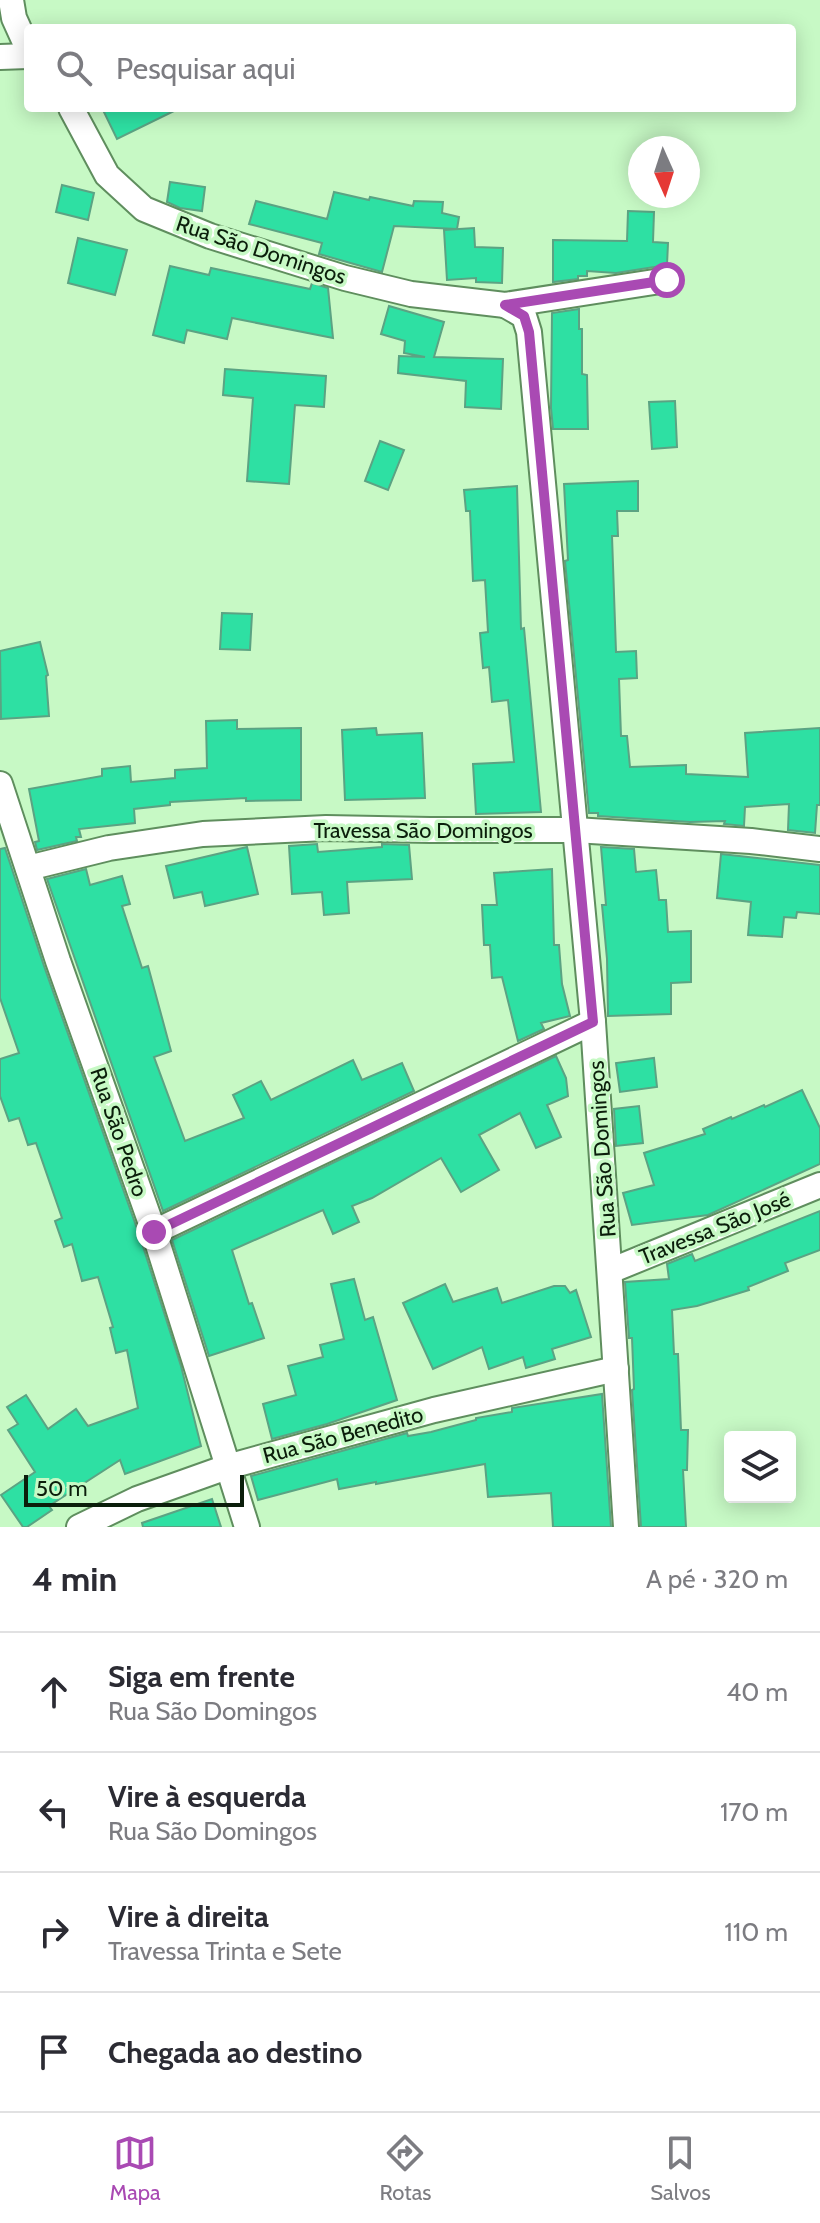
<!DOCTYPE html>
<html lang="pt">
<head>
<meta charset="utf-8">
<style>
  body { margin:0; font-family:Cabin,sans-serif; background:#f2f2f3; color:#2b2b33 }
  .controls { position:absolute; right:24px; bottom:24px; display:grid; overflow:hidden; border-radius:8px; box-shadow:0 4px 20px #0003 }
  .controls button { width:72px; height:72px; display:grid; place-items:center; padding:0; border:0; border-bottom:2px solid #e1e1e2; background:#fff; color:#2b2b33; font:40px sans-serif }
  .compass { position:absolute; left:628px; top:136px; width:72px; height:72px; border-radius:50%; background:#fff; box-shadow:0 4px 20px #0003; rotate:177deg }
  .scale { position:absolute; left:24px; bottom:20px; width:220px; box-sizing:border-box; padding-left:8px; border:4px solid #0b1e0b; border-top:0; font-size:22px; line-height:28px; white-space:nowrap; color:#0b1e0b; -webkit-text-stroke:6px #c7f9c5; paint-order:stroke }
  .stop { position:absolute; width:24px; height:24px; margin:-18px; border:6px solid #a94ab3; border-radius:50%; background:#fff }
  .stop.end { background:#a94ab3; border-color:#fff; box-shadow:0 2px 8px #0008 }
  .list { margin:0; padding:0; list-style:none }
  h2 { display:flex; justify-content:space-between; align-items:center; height:104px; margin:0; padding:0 32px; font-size:34px }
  h2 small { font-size:26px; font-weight:400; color:#7c7c81 }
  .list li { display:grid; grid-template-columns:52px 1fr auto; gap:24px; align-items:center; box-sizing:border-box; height:120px; padding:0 32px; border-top:2px solid #e1e1e2 }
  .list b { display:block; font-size:30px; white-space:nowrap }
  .list p { margin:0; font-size:26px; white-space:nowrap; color:#7c7c81 }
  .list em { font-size:26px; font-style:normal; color:#7c7c81 }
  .icon { flex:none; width:44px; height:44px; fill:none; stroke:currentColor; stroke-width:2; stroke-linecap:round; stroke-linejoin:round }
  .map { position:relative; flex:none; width:820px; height:1527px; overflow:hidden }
  .search { position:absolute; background:#fff; box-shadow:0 4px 20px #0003; left:24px; right:24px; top:24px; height:88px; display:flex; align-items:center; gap:20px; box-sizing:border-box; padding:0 28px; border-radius:8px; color:#7c7c81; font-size:30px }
  .sheet { height:584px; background:#fff }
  nav { display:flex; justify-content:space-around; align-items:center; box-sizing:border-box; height:112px; border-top:2px solid #e1e1e2; background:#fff; font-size:22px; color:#7c7c81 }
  nav a { display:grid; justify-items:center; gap:4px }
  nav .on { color:#a94ab3 }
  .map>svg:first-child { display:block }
  .building { fill:#2ee0a3; stroke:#5ba383; stroke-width:2 }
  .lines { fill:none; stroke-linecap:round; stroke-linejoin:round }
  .minor-casing { stroke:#5f8e5e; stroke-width:28 }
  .minor { stroke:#fff; stroke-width:24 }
  .route { stroke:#a94ab3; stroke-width:10 }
  .labels { text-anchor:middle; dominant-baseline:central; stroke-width:7; stroke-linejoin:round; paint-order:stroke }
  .street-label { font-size:22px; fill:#0b1e0b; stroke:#c7f9c5 }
</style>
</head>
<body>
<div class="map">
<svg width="820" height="1527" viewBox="0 0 820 1527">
  <rect width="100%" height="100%" fill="#c7f9c5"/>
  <g class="building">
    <path d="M102,108H180L117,139Z"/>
    <path d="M170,182L205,187L202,211L180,208L167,202Z"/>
    <path d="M62,185L94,193L88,220L56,212Z"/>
    <path d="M334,192L369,200L370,197L413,206L414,201L443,202L442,213L459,217L457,229L394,226L382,272L319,254L322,243L249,224L256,201L327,219Z"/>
    <path d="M628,211L654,212L653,242L668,243L667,265L616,273L587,271V276H578V279L553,282V240L627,241Z"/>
    <path d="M474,228L475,247L503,248L502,283L476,282V278L447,280L444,230Z"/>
    <path d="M78,238L127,250L115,295L68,283Z"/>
    <path d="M170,266L209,275L211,268L310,289L312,283L328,288L333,338L232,318L227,339L187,330L184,343L153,335Z"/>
    <path d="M389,306L444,322L434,357L503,359L501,409L465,407L466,381L398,373L399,356L425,357L404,353L405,341L381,334Z"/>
    <path d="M579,309V329H582V374L587,375L588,429H553L551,408L552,313Z"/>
    <path d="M225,369L326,376L324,407L295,405L289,484L247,481L253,398L223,395Z"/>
    <path d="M675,401L677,447L652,449L649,402Z"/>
    <path d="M380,441L404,450L388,490L365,481Z"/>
    <path d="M638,481V511H617L618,536H612L616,652L636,651L637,678L619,679L621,736H627L630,767L686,765V774L748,777L745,733L820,728V805H817L815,833L788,830L789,804L745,807L744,826L724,824L725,821L690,822L598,816V813H589L565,561L568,560L564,484Z"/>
    <path d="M517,486L521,629L524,628L541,812L476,814L473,764L514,762L508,700L492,702L489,667L483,668L480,633L488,632L485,580L473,581L470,511H466L464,490Z"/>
    <path d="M222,613L252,614L250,650L220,649Z"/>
    <path d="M40,642L48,675L46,676L49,716L1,719L0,651Z"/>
    <path d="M237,720V729L301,728V800L246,801V798L170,802V805L134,809L135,823L79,829L81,837H76L77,841L37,850L35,842L39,841L29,789L102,776V769L130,766L131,782L175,778V770L207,768L206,721Z"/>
    <path d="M376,728L377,735L422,733L425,798L345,800L342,730Z"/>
    <path d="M317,844L318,852L382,847V844L409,845L412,879L347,882L349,913L324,915L322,892L292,894L289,846Z"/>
    <path d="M247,847L258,894L205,906L202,892L174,898L166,866Z"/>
    <path d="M601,847L634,849L636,872L656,870L659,900H666L668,932L691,931V982L671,983V1014L608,1016L607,959L602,905H606Z"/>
    <path d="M5,848L44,966L140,1237L181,1366L201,1446L125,1474L120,1460L49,1506L52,1510L27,1527H23L1,1495L35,1472L8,1430L18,1424L7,1407L26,1395L48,1429L76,1409L88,1426L138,1408L127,1350L116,1353L110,1328L113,1327L98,1277L82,1281L72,1244L64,1247L55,1221L62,1218L36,1143L28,1145L19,1118L9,1121L0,1096V1059L19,1053L0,998V849Z"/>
    <path d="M721,854L820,865V914L797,912L796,918L784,917L782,937L748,935L751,902L717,898Z"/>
    <path d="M86,869L90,885L122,876L130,904L122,906L142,968L148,966L171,1051L154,1057L185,1141L244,1118L233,1095L261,1081L271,1100L353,1060L362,1080L402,1063L414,1091L163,1211L47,879Z"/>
    <path d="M552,869L554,945H559L562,984L570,1016L541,1023L544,1029L518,1041L502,977L492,978L490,945H484L482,905H497L494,873Z"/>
    <path d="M556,1056L566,1078L568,1096L547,1105L561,1137L536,1148L520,1113L479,1135L499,1170L461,1192L441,1158L372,1198L352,1206L359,1222L333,1234L323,1210L232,1250L249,1304L252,1303L264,1338L209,1356L172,1240Z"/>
    <path d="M654,1058L657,1087L620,1092L616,1063Z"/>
    <path d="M802,1090L820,1128V1164L708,1215L632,1225L623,1193L654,1185L644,1153L705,1134L703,1129L731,1117L732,1119L764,1105L765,1107Z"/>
    <path d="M639,1106L643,1143L616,1146L614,1109Z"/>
    <path d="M820,1211V1250L785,1263L788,1271L748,1287L749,1290L697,1306L672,1310L674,1354H678L681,1430H688L687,1470H683L686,1527H641L632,1390L634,1389L632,1338H629L625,1282L669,1279L667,1264L692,1254L695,1261Z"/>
    <path d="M354,1279L365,1320L373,1317L397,1400L327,1424L272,1439L263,1404L296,1395L288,1366L323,1357L320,1345L344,1339L331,1284Z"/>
    <path d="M445,1284L453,1302L497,1288L502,1303L554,1286H565L570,1293L576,1290L591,1337L552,1349L555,1359L526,1368L523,1357L489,1369L482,1347L433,1369L403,1303Z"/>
    <path d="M602,1394L611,1527H553L551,1493L488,1497L485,1464L376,1484V1482L339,1489L337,1479L258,1500L251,1476L407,1433L408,1436L431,1432L476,1420V1418L512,1412V1408Z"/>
    <path d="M212,1499L221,1527H143L142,1523Z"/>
  </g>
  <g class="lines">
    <defs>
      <g id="minor">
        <path d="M11,0L14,18L28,49"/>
        <path d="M0,57L28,56"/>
        <path d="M71,108L107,175L144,209L210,236L345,278L411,294L505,305L667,280"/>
        <path d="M505,305L524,316L529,332L593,1022L626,1527"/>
        <path d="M0,784L58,961L154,1232L247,1527"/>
        <path d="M28,868L109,848L203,834L326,828L430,830H575L751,841L820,849"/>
        <path d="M154,1232L593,1022"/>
        <path d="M610,1271L820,1185"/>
        <path d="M79,1527L137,1499L227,1467L434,1410L616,1369"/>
      </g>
    </defs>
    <use href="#minor" class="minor-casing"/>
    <use href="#minor" class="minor"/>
  </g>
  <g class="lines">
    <path class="route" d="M154,1232L593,1022L529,332L524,316L505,305L667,280"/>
  </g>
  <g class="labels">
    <g class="street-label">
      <text transform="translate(261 250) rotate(18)">Rua São Domingos</text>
      <text x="423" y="830">Travessa São Domingos</text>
      <text transform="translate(119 1132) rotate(71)">Rua São Pedro</text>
      <text transform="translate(602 1149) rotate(-94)">Rua São Domingos</text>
      <text transform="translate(715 1228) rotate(-22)">Travessa São José</text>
      <text transform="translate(343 1435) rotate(-15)">Rua São Benedito</text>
    </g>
  </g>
</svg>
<div class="controls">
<button><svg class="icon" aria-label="layers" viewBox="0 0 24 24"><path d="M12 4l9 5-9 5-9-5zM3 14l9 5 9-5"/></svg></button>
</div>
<svg class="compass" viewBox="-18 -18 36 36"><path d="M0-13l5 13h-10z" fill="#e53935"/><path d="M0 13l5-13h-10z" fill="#7c7c81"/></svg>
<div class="scale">50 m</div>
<div class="stop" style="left:667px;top:280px"></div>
<div class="stop end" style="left:154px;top:1232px"></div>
<div class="search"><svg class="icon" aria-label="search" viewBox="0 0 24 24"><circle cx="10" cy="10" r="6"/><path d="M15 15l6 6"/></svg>Pesquisar aqui</div>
</div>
<section class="sheet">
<h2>4 min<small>A pé · 320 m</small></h2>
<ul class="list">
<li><svg class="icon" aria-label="ahead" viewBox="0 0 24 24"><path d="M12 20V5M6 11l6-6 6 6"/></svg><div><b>Siga em frente</b><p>Rua São Domingos</p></div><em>40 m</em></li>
<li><svg class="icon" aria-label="left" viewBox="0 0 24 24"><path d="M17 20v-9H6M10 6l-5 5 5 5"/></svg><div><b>Vire à esquerda</b><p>Rua São Domingos</p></div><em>170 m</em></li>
<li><svg class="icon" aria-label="right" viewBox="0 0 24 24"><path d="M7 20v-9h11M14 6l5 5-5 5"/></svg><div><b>Vire à direita</b><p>Travessa Trinta e Sete</p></div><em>110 m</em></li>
<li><svg class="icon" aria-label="arrive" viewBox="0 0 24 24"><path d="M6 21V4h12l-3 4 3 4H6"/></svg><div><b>Chegada ao destino</b></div></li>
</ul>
</section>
<nav>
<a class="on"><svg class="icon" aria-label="map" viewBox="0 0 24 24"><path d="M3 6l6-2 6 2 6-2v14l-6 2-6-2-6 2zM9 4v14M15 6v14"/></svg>Mapa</a>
<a><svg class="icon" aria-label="directions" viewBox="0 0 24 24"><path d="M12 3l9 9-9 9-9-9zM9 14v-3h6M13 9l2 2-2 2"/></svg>Rotas</a>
<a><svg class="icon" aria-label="saved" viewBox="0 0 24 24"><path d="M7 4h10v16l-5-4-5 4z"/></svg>Salvos</a>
</nav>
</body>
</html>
